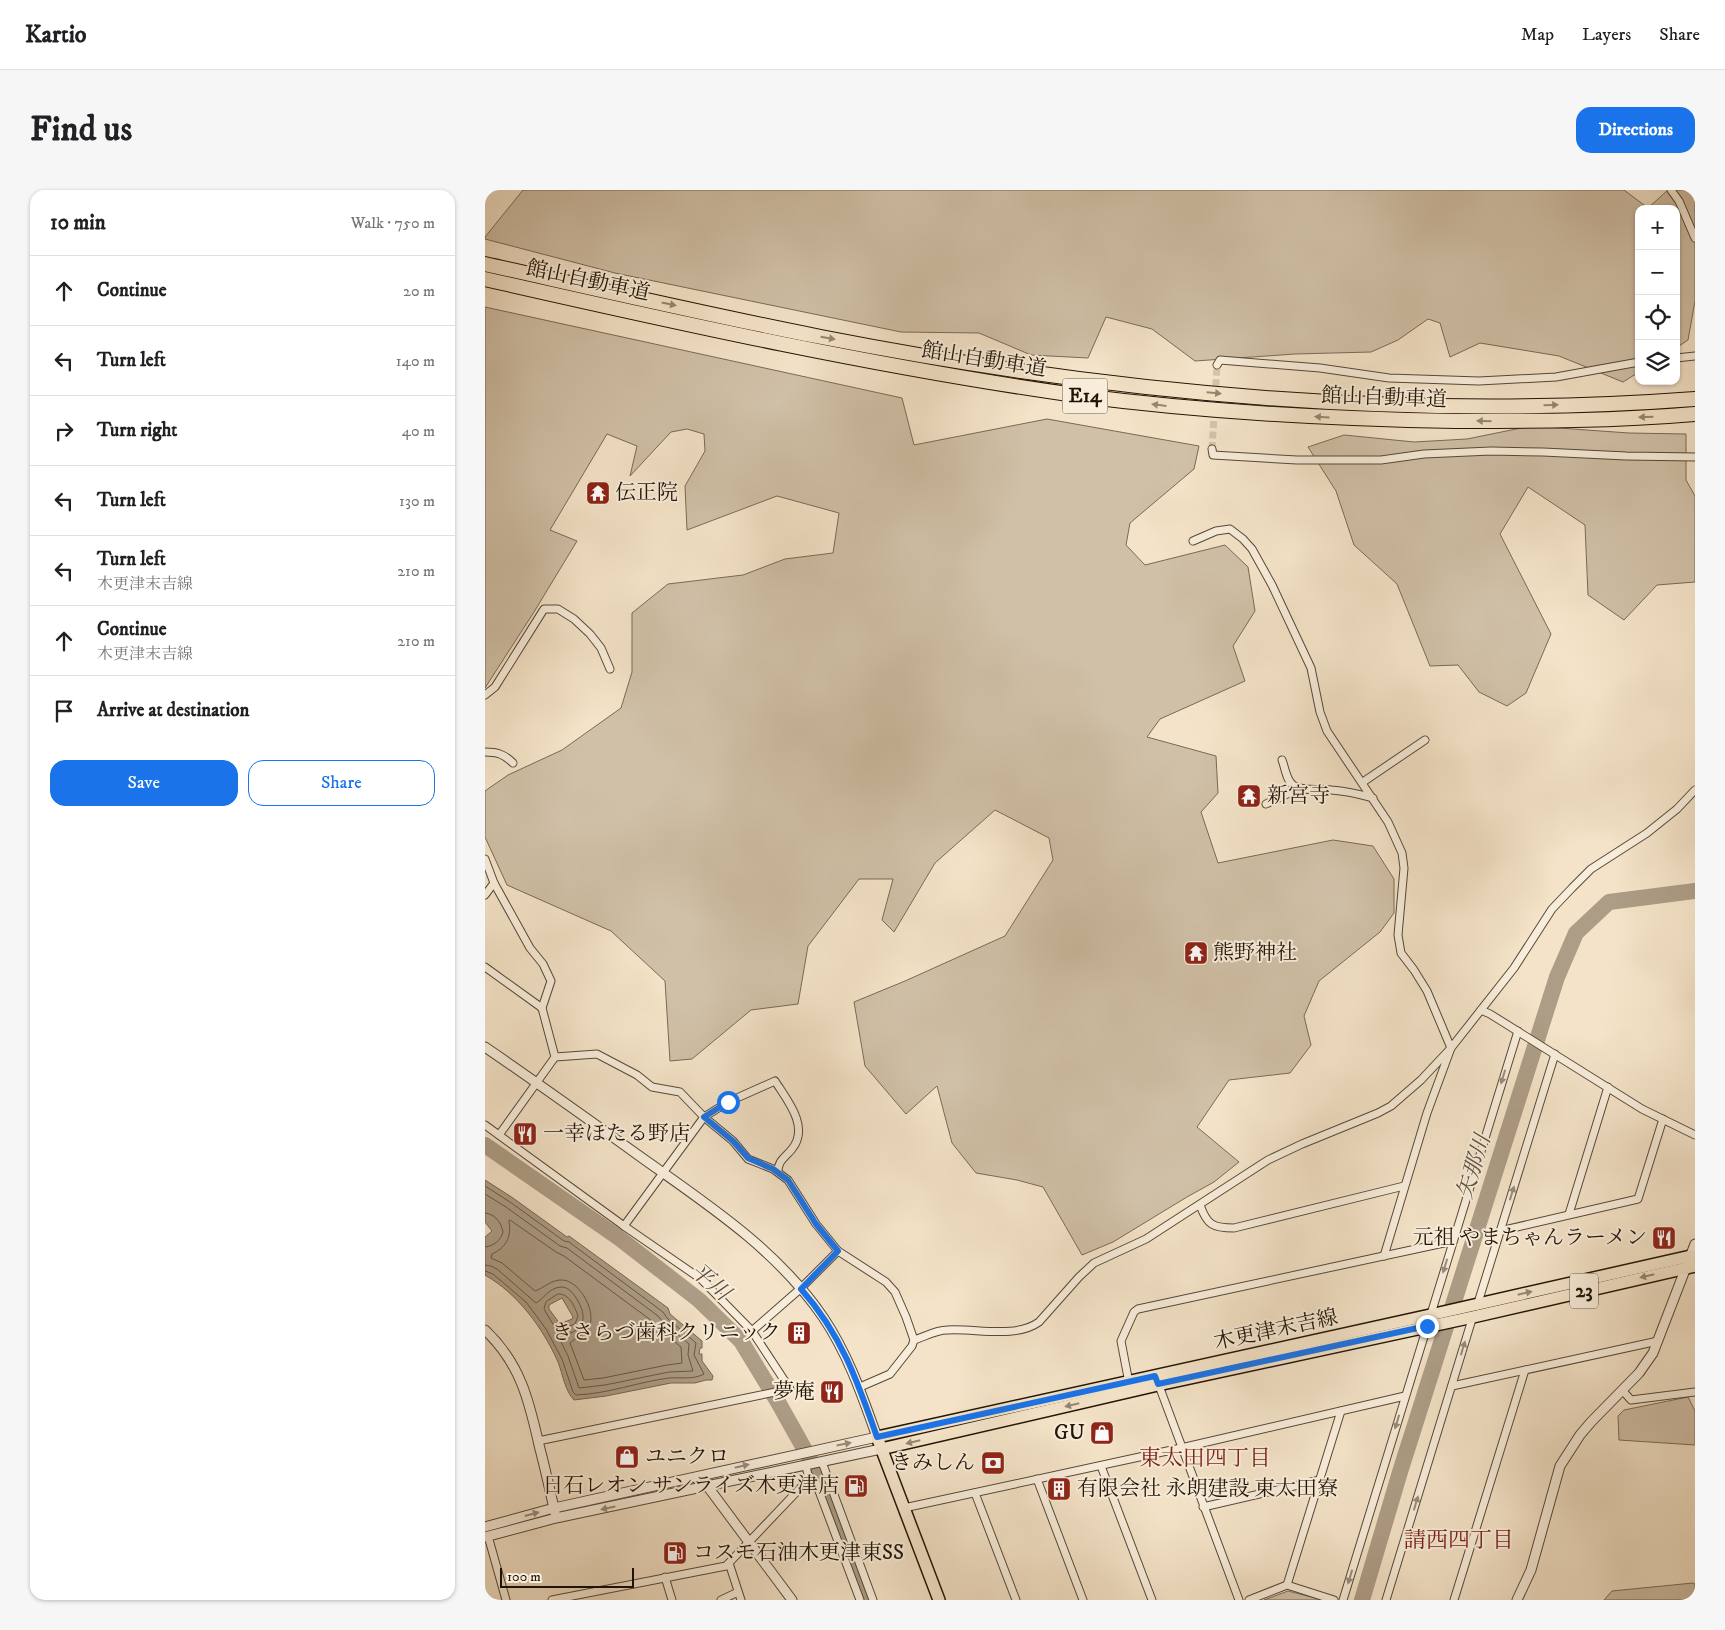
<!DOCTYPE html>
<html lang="en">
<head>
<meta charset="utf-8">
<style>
  body { margin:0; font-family:"IM FELL DW Pica","Noto Serif JP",serif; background:#f6f6f6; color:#202124 }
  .controls { position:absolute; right:15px; top:15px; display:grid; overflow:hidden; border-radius:10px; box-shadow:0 1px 4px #0004 }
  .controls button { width:45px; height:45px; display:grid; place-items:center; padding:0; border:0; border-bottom:1px solid #e0e0e0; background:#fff; color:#202124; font:25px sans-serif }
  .scale { position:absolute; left:15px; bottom:12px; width:134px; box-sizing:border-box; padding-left:5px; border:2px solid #221405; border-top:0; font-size:14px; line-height:18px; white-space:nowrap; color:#221405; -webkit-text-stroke:4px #f8eddb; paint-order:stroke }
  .stop { position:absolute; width:15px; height:15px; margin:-11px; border:4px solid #1a73e8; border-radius:50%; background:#fff }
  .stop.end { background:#1a73e8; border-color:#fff; box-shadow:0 1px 5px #0008 }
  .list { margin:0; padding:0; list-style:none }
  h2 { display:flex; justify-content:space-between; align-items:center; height:65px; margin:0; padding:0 20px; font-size:21px }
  h2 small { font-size:16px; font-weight:400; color:#757577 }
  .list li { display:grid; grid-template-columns:32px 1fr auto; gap:15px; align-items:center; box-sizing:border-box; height:70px; padding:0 20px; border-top:1px solid #e0e0e0 }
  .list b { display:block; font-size:19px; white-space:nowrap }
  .list p { margin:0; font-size:16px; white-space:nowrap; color:#757577 }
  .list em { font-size:16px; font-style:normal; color:#757577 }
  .actions { display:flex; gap:10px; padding:15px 20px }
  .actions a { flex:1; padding:11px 0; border:1px solid #1a73e8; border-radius:15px; text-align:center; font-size:18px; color:#1a73e8 }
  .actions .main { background:#1a73e8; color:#fff }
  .icon { flex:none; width:28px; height:28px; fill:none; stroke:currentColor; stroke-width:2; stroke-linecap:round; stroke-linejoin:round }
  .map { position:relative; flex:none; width:1210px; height:1410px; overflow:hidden; border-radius:15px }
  header { display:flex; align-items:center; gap:30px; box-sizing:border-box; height:70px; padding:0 25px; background:#fff; border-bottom:1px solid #e0e0e0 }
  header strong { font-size:24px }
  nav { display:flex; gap:28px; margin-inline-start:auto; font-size:18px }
  .intro { display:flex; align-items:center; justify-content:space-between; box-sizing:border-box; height:120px; padding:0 30px }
  h1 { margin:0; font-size:35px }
  .button { padding:12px 22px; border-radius:15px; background:#1a73e8; color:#fff; font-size:18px; font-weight:700 }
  main { display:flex; gap:30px; padding:0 30px }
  aside { flex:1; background:#fff; border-radius:15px; box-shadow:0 1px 4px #0004 }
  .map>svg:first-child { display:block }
  .green { fill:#d0c0a7; stroke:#796a56 }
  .water { fill:#ad9d86; stroke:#756652; fill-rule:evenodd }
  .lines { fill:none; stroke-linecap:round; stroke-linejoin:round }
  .shore { stroke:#685846; stroke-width:1 }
  .river { stroke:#ad9d86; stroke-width:16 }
  .minor-tunnel { stroke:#d4c4ab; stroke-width:7; stroke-dasharray:7 3.5; stroke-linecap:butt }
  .minor-casing { stroke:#564836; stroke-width:9 }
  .tertiary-casing { stroke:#564836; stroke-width:11 }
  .primary-casing { stroke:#221405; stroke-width:14 }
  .motorway-casing { stroke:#221405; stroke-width:16 }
  .minor { stroke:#f8eddb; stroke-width:7 }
  .tertiary { stroke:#f8eddb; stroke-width:9 }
  .primary { stroke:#f4e3c8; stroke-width:11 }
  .motorway { stroke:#f4e3c8; stroke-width:14 }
  .oneway { fill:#968670 }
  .oneway2 { fill:#988b7b }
  .route { stroke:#1a73e8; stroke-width:6 }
  .labels { text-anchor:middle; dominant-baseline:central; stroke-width:4; stroke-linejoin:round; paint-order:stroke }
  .shield { fill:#f8eddb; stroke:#625545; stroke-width:1 }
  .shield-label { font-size:20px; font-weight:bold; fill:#221405 }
  .street-label { font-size:21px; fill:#221405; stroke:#f8eddb }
  .poi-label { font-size:21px; fill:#221405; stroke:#f8eddb; text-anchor:start }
  .water-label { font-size:22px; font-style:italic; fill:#61523f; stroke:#f8eddb }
  .neighbourhood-label { font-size:22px; fill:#7a1f14; stroke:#f8eddb }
</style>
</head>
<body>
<header>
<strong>Kartio</strong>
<nav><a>Map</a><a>Layers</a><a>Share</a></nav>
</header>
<div class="intro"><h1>Find us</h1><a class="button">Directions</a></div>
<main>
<aside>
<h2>10 min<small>Walk · 750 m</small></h2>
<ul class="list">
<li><svg class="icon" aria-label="ahead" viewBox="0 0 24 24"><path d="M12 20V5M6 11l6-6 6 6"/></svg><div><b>Continue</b></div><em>20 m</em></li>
<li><svg class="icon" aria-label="left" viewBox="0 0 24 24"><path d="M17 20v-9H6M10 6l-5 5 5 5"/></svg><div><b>Turn left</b></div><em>140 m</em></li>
<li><svg class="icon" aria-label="right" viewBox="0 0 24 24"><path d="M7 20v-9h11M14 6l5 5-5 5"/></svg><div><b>Turn right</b></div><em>40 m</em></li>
<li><svg class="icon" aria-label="left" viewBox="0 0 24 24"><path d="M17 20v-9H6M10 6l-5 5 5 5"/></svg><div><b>Turn left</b></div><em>130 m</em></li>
<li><svg class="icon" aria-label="left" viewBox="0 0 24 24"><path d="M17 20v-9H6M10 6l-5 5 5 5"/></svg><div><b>Turn left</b><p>木更津末吉線</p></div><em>210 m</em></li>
<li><svg class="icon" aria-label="ahead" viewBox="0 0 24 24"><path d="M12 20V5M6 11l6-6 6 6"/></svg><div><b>Continue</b><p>木更津末吉線</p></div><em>210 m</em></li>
<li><svg class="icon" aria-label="arrive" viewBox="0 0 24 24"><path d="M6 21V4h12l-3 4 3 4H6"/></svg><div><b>Arrive at destination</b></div></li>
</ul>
<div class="actions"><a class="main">Save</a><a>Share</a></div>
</aside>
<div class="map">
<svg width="1210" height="1410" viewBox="0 0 1210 1410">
  <rect width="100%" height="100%" fill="#f4e3c8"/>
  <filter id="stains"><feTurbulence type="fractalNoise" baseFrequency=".004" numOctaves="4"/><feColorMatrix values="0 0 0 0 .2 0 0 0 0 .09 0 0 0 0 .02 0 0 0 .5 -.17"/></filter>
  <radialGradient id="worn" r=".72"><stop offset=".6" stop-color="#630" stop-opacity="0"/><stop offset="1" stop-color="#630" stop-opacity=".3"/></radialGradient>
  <g class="green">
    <path d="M38,0H1139L1163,18L1183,0H1210V111L1203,150L1191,158V19H1154V182L1138,192L1074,166L995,153L965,167L955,133L943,129L913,150L886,162L810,164L710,171L667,139L621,127L603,168L546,165L494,143L416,142L130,83L0,49V47Z"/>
    <path d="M0,117L417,208L429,255L562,229L714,256L709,279L645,333L641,355L660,375L740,355L763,377L770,421L748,456L760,491L675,529L662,547L731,566L733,603L716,622L733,673L848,650L888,656L909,689V723L895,742L834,791L819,826L826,855L805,883L744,890L712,937L754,972L729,992L702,1007L628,1052L597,1065L558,997L532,990L491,983L467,953L452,896L421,924L380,876L369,812L420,791L520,746L568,670L564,648L510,620L450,673L409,742L397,730L408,689H374L323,756L313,814L266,820L207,869L185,871L180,791L126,741L22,695L0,647V601L23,585L77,560L136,518L147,482V423L183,394L258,385L300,369L348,363L354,323L292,306L202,340L200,296L220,261L219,244L202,239L186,242L145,286L152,256L122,244L65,340L92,351L49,422L0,498Z"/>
    <path d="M1046,236L1144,243L1201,244V290L1210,306V392L1172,395L1139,430L1103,405L1100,335L1043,297L1015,344L1066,444L1041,503L1022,516L994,502L973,475L945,476L912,394L869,355L851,301L823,257L859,245L929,252L982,249Z"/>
    <path d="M1203,1207L1210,1221V1255L1134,1250L1133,1226L1139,1220Z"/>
    <path d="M1208,1393L1210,1394V1410H1119L1127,1401Z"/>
    <path d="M803,1401L838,1410H779Z"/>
  </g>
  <path class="water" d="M0,990L28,1008L82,1047L84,1046L183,1118L185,1124L217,1151V1158H215L214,1164H217V1171L228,1186L227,1190H221L210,1193H186L121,1206L89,1210C80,1201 78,1185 73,1172C58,1138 33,1104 0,1085V1047L7,1041L0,1032ZM77,1108L88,1127L87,1129L75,1134L64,1119V1115Z"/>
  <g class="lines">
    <g class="shore">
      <path d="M0,996L25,1012L79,1051L84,1052L178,1122L182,1128L211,1153L209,1165L219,1184C208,1190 196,1187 184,1188C153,1192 122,1204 91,1205L88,1202L77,1169L61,1139L41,1112L8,1084L0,1081"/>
      <path d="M0,1004L21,1017L75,1056L82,1058L173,1126L178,1132L204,1154L203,1165L208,1181L184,1182L120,1195L94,1198L83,1166L74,1148L75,1146C97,1142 104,1131 93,1111C89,1104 84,1097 76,1097C63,1098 59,1109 51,1113L12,1079L6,1076L0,1075"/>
      <path d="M0,1023C10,1024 16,1032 18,1042C16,1050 9,1056 0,1057"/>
      <path d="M25,1030L71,1062L79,1066L167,1131L172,1137L196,1157L197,1173L182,1175L118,1188L99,1190L85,1153C90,1148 98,1146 103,1139C113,1124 96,1092 78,1090C67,1089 59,1098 50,1101L17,1073L6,1068L7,1064C20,1058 27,1048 24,1032Z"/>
      <path d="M73,1104C84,1103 90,1117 93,1126L90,1134L76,1139L69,1136L59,1119L61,1112Z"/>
    </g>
    <g class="river">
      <path d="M0,955L134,1048L214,1110L256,1151L293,1212L335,1287L382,1410"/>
      <path d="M877,1410L915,1282L1072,787L1091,743L1124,712L1210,701"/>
    </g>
    <path class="minor-tunnel" d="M727,259L732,175"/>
    <defs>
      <g id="minor">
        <path d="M1186,0L1194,11L1210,48"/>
        <path d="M1191,168L1210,166"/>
        <path d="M732,175L735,170L835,178L904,188L994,191L1071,187L1154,172"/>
        <path d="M727,259L728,265L812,270H896L939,264L1006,261L1058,262L1141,266L1210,267"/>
        <path d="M708,351L731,341L745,339L758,349L767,359L787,395L826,478L835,522L842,541L903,632L917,663L919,678L913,745L916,763L929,780L942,801L966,858L942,923L899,1066"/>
        <path d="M0,505L10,497L59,419H73L89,429L105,444L116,458L125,479"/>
        <path d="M0,562C12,562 19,564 28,573"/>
        <path d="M797,570C800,577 801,590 808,595C817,602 835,598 846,600C860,601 874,604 888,608"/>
        <path d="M878,592L940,550"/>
        <path d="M781,614L815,598"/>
        <path d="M0,669L9,693L45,758L58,774L66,791L57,818L70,867"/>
        <path d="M0,705L9,693"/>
        <path d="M0,777L57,818"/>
        <path d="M996,820L1005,824L1157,919L1210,945"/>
        <path d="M70,867L112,864L152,885L167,897L195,902L219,927L248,951L263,969L288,979L303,990L331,1034L353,1061L401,1092L410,1102L421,1127L429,1150L427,1156L405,1184L375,1197"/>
        <path d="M0,935L139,1036L216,1089L267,1141L305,1199L53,1251"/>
        <path d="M14,945L70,867"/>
        <path d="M715,1015C722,1035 728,1038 749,1038L919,996"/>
        <path d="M1084,1024L1123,897"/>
        <path d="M139,1036L219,927L243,912L290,891C302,910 325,937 307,959C300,968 293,970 293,982"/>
        <path d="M1015,1041L1153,1009L1178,929"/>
        <path d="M992,1116L1070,864"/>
        <path d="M267,1141L315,1099L353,1061"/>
        <path d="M429,1150C439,1147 451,1140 462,1140C491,1138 530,1149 554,1132L594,1087L609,1073L661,1049L783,970L817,954L893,923L906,916L936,890L966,858L1029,778L1067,719L1087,698L1106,679L1162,643L1192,619L1210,600"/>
        <path d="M644,1193L636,1151L649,1122L653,1119L968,1051"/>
        <path d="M673,1193L754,1410"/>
        <path d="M967,1196L1173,1151"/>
        <path d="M1138,1201L1146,1210L1210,1202"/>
        <path d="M337,1272L388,1410"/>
        <path d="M616,1276L667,1410"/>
        <path d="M323,1285L331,1293L375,1410"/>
        <path d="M552,1289L598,1410"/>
        <path d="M490,1303L531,1410"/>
        <path d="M718,1317L835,1290"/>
        <path d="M419,1318L696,1258L920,1206"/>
        <path d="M3,1346L21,1410"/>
        <path d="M244,1373L256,1410"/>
        <path d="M180,1387L187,1410"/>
        <path d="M802,1395L856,1221"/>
        <path d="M67,1410L241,1376L322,1291L323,1285L321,1276"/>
        <path d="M236,1410L253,1402"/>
        <path d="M764,1410L802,1395L849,1410"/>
        <path d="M858,1410L1033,841"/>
        <path d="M901,1410L988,1126"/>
        <path d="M969,1410L1040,1180"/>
      </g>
      <g id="tertiary">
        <path d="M0,857C54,894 107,932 160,970C225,1016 293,1061 338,1127C363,1164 377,1205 392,1247L69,1318L0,1337"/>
        <path d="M0,1140C35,1173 44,1210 54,1255C60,1278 65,1300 70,1323"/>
        <path d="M223,1297L307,1410"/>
        <path d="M0,1347L71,1328L396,1259"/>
        <path d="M1032,1410L1046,1380L1075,1276L1095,1245L1106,1232L1154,1183L1168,1163L1210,1054"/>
      </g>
      <g id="primary">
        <path d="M396,1259L673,1195L988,1127L1210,1076"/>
        <path d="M454,1410L392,1247L945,1125L1210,1065"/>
      </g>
      <g id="motorway">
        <path d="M0,74C112,99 224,125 336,147C622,203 918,231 1210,209"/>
        <path d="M0,89C198,134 396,178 597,206C721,222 846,229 971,231C1050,231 1130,231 1210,224"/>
      </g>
    </defs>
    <use href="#minor" class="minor-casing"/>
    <use href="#tertiary" class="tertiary-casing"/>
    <use href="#primary" class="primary-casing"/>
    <use href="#motorway" class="motorway-casing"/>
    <use href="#minor" class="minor"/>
    <use href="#tertiary" class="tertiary"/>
    <use href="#primary" class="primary"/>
    <use href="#motorway" class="motorway"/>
  </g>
  <defs><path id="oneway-solid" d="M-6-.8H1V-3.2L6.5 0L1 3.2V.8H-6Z" transform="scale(1.25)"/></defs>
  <g class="oneway">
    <use href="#oneway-solid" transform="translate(184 114) rotate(12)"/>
    <use href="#oneway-solid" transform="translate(343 148) rotate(10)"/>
    <use href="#oneway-solid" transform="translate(729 203) rotate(5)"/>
    <use href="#oneway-solid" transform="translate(674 215) rotate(-173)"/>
    <use href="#oneway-solid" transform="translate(1066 215) rotate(-2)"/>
    <use href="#oneway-solid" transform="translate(837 227) rotate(-177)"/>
    <use href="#oneway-solid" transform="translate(1161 227) rotate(178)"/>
    <use href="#oneway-solid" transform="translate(999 231) rotate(-179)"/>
    <use href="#oneway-solid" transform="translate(1162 1086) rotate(167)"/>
    <use href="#oneway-solid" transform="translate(1040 1103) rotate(-13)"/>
    <use href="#oneway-solid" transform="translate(587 1215) rotate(167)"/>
    <use href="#oneway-solid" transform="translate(428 1252) rotate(167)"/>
  </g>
  <g class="oneway2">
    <use href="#oneway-solid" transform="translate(1018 887) rotate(107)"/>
    <use href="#oneway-solid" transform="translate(1027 1003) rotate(-73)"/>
    <use href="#oneway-solid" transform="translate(960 1076) rotate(107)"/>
    <use href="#oneway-solid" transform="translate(978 1158) rotate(-73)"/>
    <use href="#oneway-solid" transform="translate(912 1232) rotate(107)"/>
    <use href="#oneway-solid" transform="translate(359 1254) rotate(-11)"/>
    <use href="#oneway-solid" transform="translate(257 1276) rotate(-13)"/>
    <use href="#oneway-solid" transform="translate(931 1313) rotate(-73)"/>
    <use href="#oneway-solid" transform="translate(123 1318) rotate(168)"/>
    <use href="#oneway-solid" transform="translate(47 1324) rotate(-15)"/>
    <use href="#oneway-solid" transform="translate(865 1387) rotate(107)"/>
  </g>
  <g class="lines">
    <path class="route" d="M243,912L219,927L248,951L263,968L288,979L303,990L331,1034L353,1061L316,1099C356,1144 372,1190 392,1247L670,1186L673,1194L942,1136"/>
  </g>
  <defs>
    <symbol id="temple-square" viewBox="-11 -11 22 22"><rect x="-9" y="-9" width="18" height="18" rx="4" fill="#8f2418" stroke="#f8eddb"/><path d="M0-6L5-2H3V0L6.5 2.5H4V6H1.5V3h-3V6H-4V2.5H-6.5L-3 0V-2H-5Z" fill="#fff"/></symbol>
    <symbol id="restaurant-square" viewBox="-11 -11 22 22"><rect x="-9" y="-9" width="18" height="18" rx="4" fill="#8f2418" stroke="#f8eddb"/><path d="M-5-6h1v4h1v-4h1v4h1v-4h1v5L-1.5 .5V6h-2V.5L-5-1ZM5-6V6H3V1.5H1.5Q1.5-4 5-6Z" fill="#fff"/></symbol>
    <symbol id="building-square" viewBox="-11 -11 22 22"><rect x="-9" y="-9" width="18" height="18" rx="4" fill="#8f2418" stroke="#f8eddb"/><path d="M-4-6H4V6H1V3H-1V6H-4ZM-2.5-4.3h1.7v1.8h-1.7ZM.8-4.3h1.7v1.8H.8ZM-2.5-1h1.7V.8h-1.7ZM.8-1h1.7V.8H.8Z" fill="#fff"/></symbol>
    <symbol id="shop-square" viewBox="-11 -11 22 22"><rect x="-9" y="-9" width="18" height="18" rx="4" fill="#8f2418" stroke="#f8eddb"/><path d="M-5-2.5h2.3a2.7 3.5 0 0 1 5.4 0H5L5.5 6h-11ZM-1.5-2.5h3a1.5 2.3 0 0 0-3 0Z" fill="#fff"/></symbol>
    <symbol id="bank-square" viewBox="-11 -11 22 22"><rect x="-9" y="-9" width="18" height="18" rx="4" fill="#8f2418" stroke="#f8eddb"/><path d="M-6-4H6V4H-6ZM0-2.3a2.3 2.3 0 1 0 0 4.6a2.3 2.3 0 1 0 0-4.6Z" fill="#fff"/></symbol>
    <symbol id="fuel-square" viewBox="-11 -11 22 22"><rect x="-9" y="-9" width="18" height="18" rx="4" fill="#8f2418" stroke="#f8eddb"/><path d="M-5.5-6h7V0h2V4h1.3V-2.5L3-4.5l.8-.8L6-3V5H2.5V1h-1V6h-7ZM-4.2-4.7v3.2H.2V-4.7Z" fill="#fff"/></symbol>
  </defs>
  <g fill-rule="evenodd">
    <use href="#temple-square" x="99" y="289" width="28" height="28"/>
    <use href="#temple-square" x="750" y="592" width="28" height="28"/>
    <use href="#temple-square" x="697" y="749" width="28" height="28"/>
    <use href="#restaurant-square" x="26" y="930" width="28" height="28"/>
    <use href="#restaurant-square" x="1165" y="1034" width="28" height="28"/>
    <use href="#building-square" x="300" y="1129" width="28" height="28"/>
    <use href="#restaurant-square" x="333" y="1188" width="28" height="28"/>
    <use href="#shop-square" x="603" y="1229" width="28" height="28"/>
    <use href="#shop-square" x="128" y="1253" width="28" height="28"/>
    <use href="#bank-square" x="494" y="1259" width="28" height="28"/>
    <use href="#fuel-square" x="357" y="1282" width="28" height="28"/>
    <use href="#building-square" x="560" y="1285" width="28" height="28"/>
    <use href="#fuel-square" x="176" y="1349" width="28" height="28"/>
  </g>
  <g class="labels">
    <g class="shield">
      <rect x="577.5" y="188.5" width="45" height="35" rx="4"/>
      <rect x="1085" y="1083.5" width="28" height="35" rx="4"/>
    </g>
    <g class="shield-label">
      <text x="600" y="206">E14</text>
      <text x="1099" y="1101">23</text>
    </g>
    <g class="street-label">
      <text transform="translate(103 91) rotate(12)">館山自動車道</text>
      <text transform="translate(499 170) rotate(9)">館山自動車道</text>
      <text transform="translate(899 208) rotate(2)">館山自動車道</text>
      <text transform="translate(791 1140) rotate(-12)">木更津末吉線</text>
    </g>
    <g class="poi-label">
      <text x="130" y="303">伝正院</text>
      <text x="782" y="606">新宮寺</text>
      <text x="728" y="763">熊野神社</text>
      <text x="58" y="944">一幸ほたる野店</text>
      <text x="1162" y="1048" text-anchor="end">元祖 やまちゃんラーメン</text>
      <text x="296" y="1143" text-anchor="end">きさらづ歯科クリニック</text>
      <text x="330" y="1202" text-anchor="end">夢庵</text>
      <text x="600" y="1243" text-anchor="end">GU</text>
      <text x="160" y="1267">ユニクロ</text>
      <text x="490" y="1273" text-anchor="end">きみしん</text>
      <text x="354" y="1296" text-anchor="end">日石レオン サンライズ木更津店</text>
      <text x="592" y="1299">有限会社 永朗建設 東太田寮</text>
      <text x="208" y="1363">コスモ石油木更津東SS</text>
    </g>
    <g class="water-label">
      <text transform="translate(989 977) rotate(-73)">矢那川</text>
      <text transform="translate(225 1092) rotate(41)">平川</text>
    </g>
    <g class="neighbourhood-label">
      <text x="720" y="1268">東太田四丁目</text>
      <text x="974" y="1350">請西四丁目</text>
    </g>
  </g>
  <rect width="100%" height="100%" filter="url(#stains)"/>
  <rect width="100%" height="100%" fill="url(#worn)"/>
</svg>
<div class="controls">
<button>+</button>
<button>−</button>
<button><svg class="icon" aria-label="locate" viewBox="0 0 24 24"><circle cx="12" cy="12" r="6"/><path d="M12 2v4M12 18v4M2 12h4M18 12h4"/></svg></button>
<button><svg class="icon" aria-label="layers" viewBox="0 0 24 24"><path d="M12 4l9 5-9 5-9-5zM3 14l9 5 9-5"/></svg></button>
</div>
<div class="scale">100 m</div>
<div class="stop" style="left:243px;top:912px"></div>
<div class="stop end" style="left:942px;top:1136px"></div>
</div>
</main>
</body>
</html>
